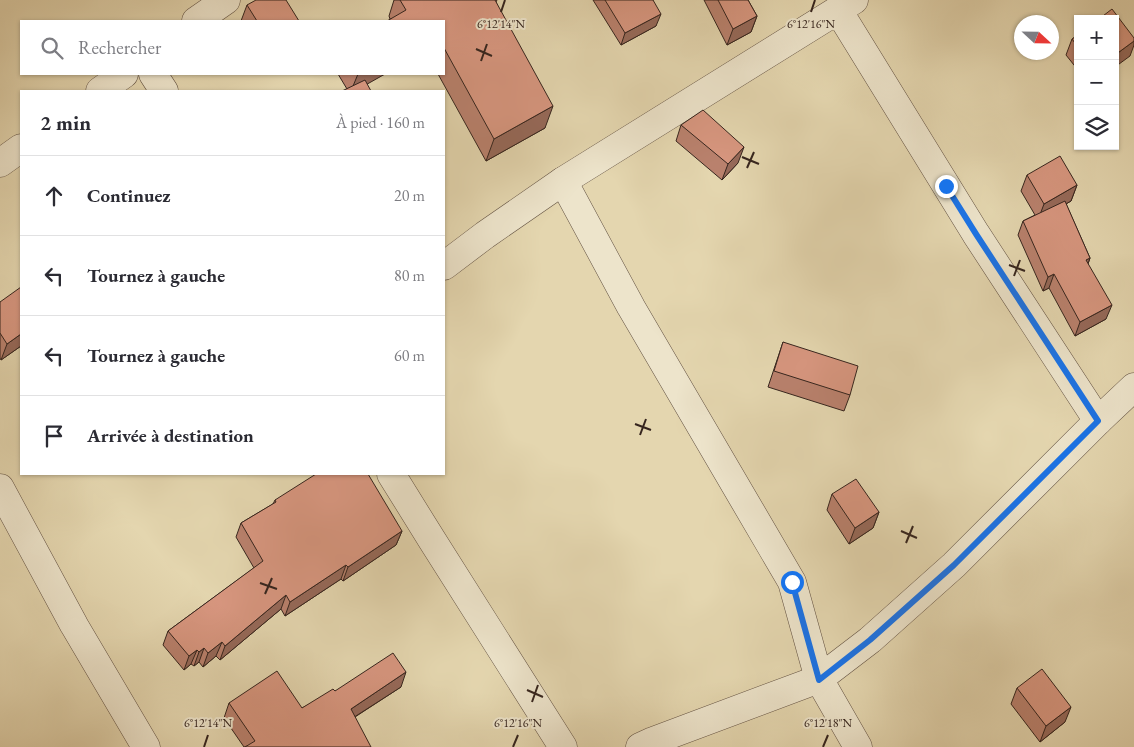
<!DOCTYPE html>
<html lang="fr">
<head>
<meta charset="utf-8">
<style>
  body { margin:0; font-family:"EB Garamond",serif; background:#f2f2f3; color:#2b2b33 }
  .controls { position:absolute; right:15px; top:15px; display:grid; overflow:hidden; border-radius:0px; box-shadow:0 1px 4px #0004 }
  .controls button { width:45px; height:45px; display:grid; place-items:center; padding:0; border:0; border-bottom:1px solid #e1e1e2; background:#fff; color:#2b2b33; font:25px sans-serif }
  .compass { position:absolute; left:1014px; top:15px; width:45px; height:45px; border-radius:50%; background:#fff; box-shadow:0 1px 4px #0004; rotate:112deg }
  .stop { position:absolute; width:15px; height:15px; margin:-11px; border:4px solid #1a73e8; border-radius:50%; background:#fff }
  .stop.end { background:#1a73e8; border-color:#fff; box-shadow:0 1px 5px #0008 }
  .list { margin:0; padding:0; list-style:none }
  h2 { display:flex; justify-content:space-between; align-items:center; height:65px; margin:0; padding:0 20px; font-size:21px }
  h2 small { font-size:16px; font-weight:400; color:#7c7c81 }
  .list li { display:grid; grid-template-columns:32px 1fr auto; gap:15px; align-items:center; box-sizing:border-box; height:80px; padding:0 20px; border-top:1px solid #e1e1e2 }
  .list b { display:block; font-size:19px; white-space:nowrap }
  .list em { font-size:16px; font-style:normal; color:#7c7c81 }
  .icon { flex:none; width:28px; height:28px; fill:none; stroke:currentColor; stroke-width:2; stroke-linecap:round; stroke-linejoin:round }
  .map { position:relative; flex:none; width:1134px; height:747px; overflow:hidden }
  .search { position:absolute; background:#fff; box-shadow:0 1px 4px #0004; left:20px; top:20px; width:425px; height:55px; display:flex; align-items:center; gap:12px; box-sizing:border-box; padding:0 18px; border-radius:0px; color:#7c7c81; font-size:19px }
  .panel { position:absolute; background:#fff; box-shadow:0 1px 4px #0004; left:20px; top:90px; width:425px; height:385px; border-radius:0px }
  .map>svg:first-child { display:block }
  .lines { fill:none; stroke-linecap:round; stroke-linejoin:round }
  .minor-casing { stroke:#625142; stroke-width:29 }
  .minor { stroke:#ede4cb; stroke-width:28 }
  .wall { fill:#b9816d; stroke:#36251e }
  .shaded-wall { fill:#966959; stroke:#36251e }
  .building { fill:#d7967f; stroke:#36251e }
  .route { stroke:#1a73e8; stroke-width:6 }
  .ticks { fill:none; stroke:#36251e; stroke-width:2 }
  .ticks-label { font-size:12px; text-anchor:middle; fill:#36251e; stroke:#ede4cb; stroke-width:4; stroke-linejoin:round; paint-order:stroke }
</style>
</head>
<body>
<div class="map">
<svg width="1134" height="747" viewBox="0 0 1134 747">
  <rect width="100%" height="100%" fill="#e4d6af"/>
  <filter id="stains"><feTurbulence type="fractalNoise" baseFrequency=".004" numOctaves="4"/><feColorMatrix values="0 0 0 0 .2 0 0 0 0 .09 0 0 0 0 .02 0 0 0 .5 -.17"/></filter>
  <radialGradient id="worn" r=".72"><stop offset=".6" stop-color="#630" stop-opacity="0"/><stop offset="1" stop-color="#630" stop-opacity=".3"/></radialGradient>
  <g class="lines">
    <defs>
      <g id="minor">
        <path d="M838,10L976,234L1098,421"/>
        <path d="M196,21L226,0"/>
        <path d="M153,74L164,91"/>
        <path d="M100,91L124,74"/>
        <path d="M0,163L21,148"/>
        <path d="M563,181L631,307L792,582L819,679L858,747"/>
        <path d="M444,266L485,235L563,181L854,0"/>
        <path d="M391,474L432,540L563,747"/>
        <path d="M0,488L74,625L146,747"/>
        <path d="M640,747L653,741L819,679L870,640L954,565L1098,421L1134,387"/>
      </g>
    </defs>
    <use href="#minor" class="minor-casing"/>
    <use href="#minor" class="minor"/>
  </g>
  <g class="wall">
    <path d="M394,0H497L496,2L545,128L486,161L438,74H444V21L390,19L389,16Z"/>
    <path d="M593,0H653L656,26L621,45Z"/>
    <path d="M704,0H748L757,16L751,32L727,45Z"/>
    <path d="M247,5L299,21H241Z"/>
    <path d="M1078,35V70L1066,55L1072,39Z"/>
    <path d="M338,74H385L347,89Z"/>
    <path d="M681,125L738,163L722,180L676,141Z"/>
    <path d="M1027,175L1077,185L1071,201L1066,204L1090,258L1088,264L1106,319L1075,336L1049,288L1043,291L1018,235L1023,221L1035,215L1021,191Z"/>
    <path d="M0,302L21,346L1,360L0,358Z"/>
    <path d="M783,342L850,395L844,411L768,387Z"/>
    <path d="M832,494L879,512L873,528L849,544L827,510Z"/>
    <path d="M275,500L402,531L396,545L343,581L341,579L285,616L281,609L220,660L216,656L203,667L199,662L194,666L191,664L184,670L163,645L168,631L254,568L236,537L241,523L273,504Z"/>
    <path d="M401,687L355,717L244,747L224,718L229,703L302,708L335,691Z"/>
    <path d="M1017,688L1065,722L1040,742L1011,704Z"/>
  </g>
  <g class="shaded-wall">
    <path d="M661,14L656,26L621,45L625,33Z"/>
    <path d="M757,16L751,32L727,45L733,29Z"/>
    <path d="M1134,41V45L1130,56L1115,67V55Z"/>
    <path d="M358,74H385L355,91H351Z"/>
    <path d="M553,106L545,128L486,161L494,139Z"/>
    <path d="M744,147L738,163L722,180L728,164Z"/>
    <path d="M1077,185L1071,201L1038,220L1044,204Z"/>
    <path d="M1090,258L1085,272L1086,260Z"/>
    <path d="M1054,274L1049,288L1043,291L1048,277Z"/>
    <path d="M1112,305L1106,319L1075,336L1080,322Z"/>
    <path d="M21,334V346L1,360L7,344Z"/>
    <path d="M879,512L873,528L849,544L855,528Z"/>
    <path d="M402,531L396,545L343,581L348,567Z"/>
    <path d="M346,565L341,579L285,616L290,602Z"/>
    <path d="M286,595L281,609L220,660L225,646Z"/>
    <path d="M222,642L216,656L203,667L208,653Z"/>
    <path d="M204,648L199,662L194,666L199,652Z"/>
    <path d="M197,650L191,664L184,670L189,656Z"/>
    <path d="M406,672L401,687L345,723L351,709Z"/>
    <path d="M1071,707L1065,722L1040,742L1046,726Z"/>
  </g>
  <g class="building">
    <path d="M256,0H286L299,21H257L247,5Z"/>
    <path d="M400,0H495L553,106L494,139L444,48V21H387L406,10Z"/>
    <path d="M605,0H653L661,14L625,33Z"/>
    <path d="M718,0H748L757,16L733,29Z"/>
    <path d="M1112,9L1134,38V41L1115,55V19H1099Z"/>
    <path d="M1078,35V47L1072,39Z"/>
    <path d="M365,80L371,91H342Z"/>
    <path d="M703,110L744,147L728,164L681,125Z"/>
    <path d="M1060,156L1077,185L1044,204L1027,175Z"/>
    <path d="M1065,201L1090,258L1086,260L1112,305L1080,322L1054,274L1048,277L1023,221Z"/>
    <path d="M21,287V334L7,344L0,333V302Z"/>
    <path d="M783,342L858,366L850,395L774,371Z"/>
    <path d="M316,474H368L402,531L348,567L346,565L290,602L286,595L225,646L222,642L208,653L204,648L199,652L197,650L189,656L168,631L263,561L241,523L276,502L275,500Z"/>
    <path d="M856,479L879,512L855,528L832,494Z"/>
    <path d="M393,653L406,672L351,709L371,747H245L255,741L229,703L277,671L302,708L333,689L335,691Z"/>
    <path d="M1042,669L1071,707L1046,726L1017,688Z"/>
  </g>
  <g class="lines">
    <path class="route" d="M792,582L819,680L870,640L954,565L1098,421L976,234L946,186"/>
  </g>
  <path class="ticks" d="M501,12L505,0M811,12L815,0M476,49L492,56M481,61L487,44M742,157L759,164M747,168L754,152M1009,265L1025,271M1014,276L1020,260M635,424L651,430M640,435L646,419M901,531L917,538M906,543L913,526M260,583L277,589M265,594L272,578M527,690L543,697M532,702L538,685M204,747L208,735M513,747L518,735M823,747L828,735"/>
  <g class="ticks-label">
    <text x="501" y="28">6°12'14"N</text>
    <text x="811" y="28">6°12'16"N</text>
    <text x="208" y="727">6°12'14"N</text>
    <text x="518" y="727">6°12'16"N</text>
    <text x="828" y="727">6°12'18"N</text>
  </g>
  <rect width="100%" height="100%" filter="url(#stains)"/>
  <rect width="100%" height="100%" fill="url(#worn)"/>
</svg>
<div class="controls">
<button>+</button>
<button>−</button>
<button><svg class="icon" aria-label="layers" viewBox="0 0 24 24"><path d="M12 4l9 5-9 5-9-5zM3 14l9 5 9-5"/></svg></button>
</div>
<svg class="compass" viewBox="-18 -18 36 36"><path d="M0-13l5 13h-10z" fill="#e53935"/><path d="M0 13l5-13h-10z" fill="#7c7c81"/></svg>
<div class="stop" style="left:792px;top:582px"></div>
<div class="stop end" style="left:946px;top:186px"></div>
<div class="search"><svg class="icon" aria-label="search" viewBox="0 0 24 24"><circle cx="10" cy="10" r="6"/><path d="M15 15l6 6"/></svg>Rechercher</div>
<section class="panel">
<h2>2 min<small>À pied · 160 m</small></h2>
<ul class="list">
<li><svg class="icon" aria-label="ahead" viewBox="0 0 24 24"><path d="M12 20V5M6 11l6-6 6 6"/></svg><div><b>Continuez</b></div><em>20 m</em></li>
<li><svg class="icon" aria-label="left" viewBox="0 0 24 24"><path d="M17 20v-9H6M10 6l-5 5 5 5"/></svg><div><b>Tournez à gauche</b></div><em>80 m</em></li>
<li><svg class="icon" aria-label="left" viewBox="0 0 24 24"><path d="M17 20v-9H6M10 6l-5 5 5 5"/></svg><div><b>Tournez à gauche</b></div><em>60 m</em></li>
<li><svg class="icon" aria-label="arrive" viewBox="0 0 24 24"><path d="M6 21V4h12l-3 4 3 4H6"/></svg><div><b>Arrivée à destination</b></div></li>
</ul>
</section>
</div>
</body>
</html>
